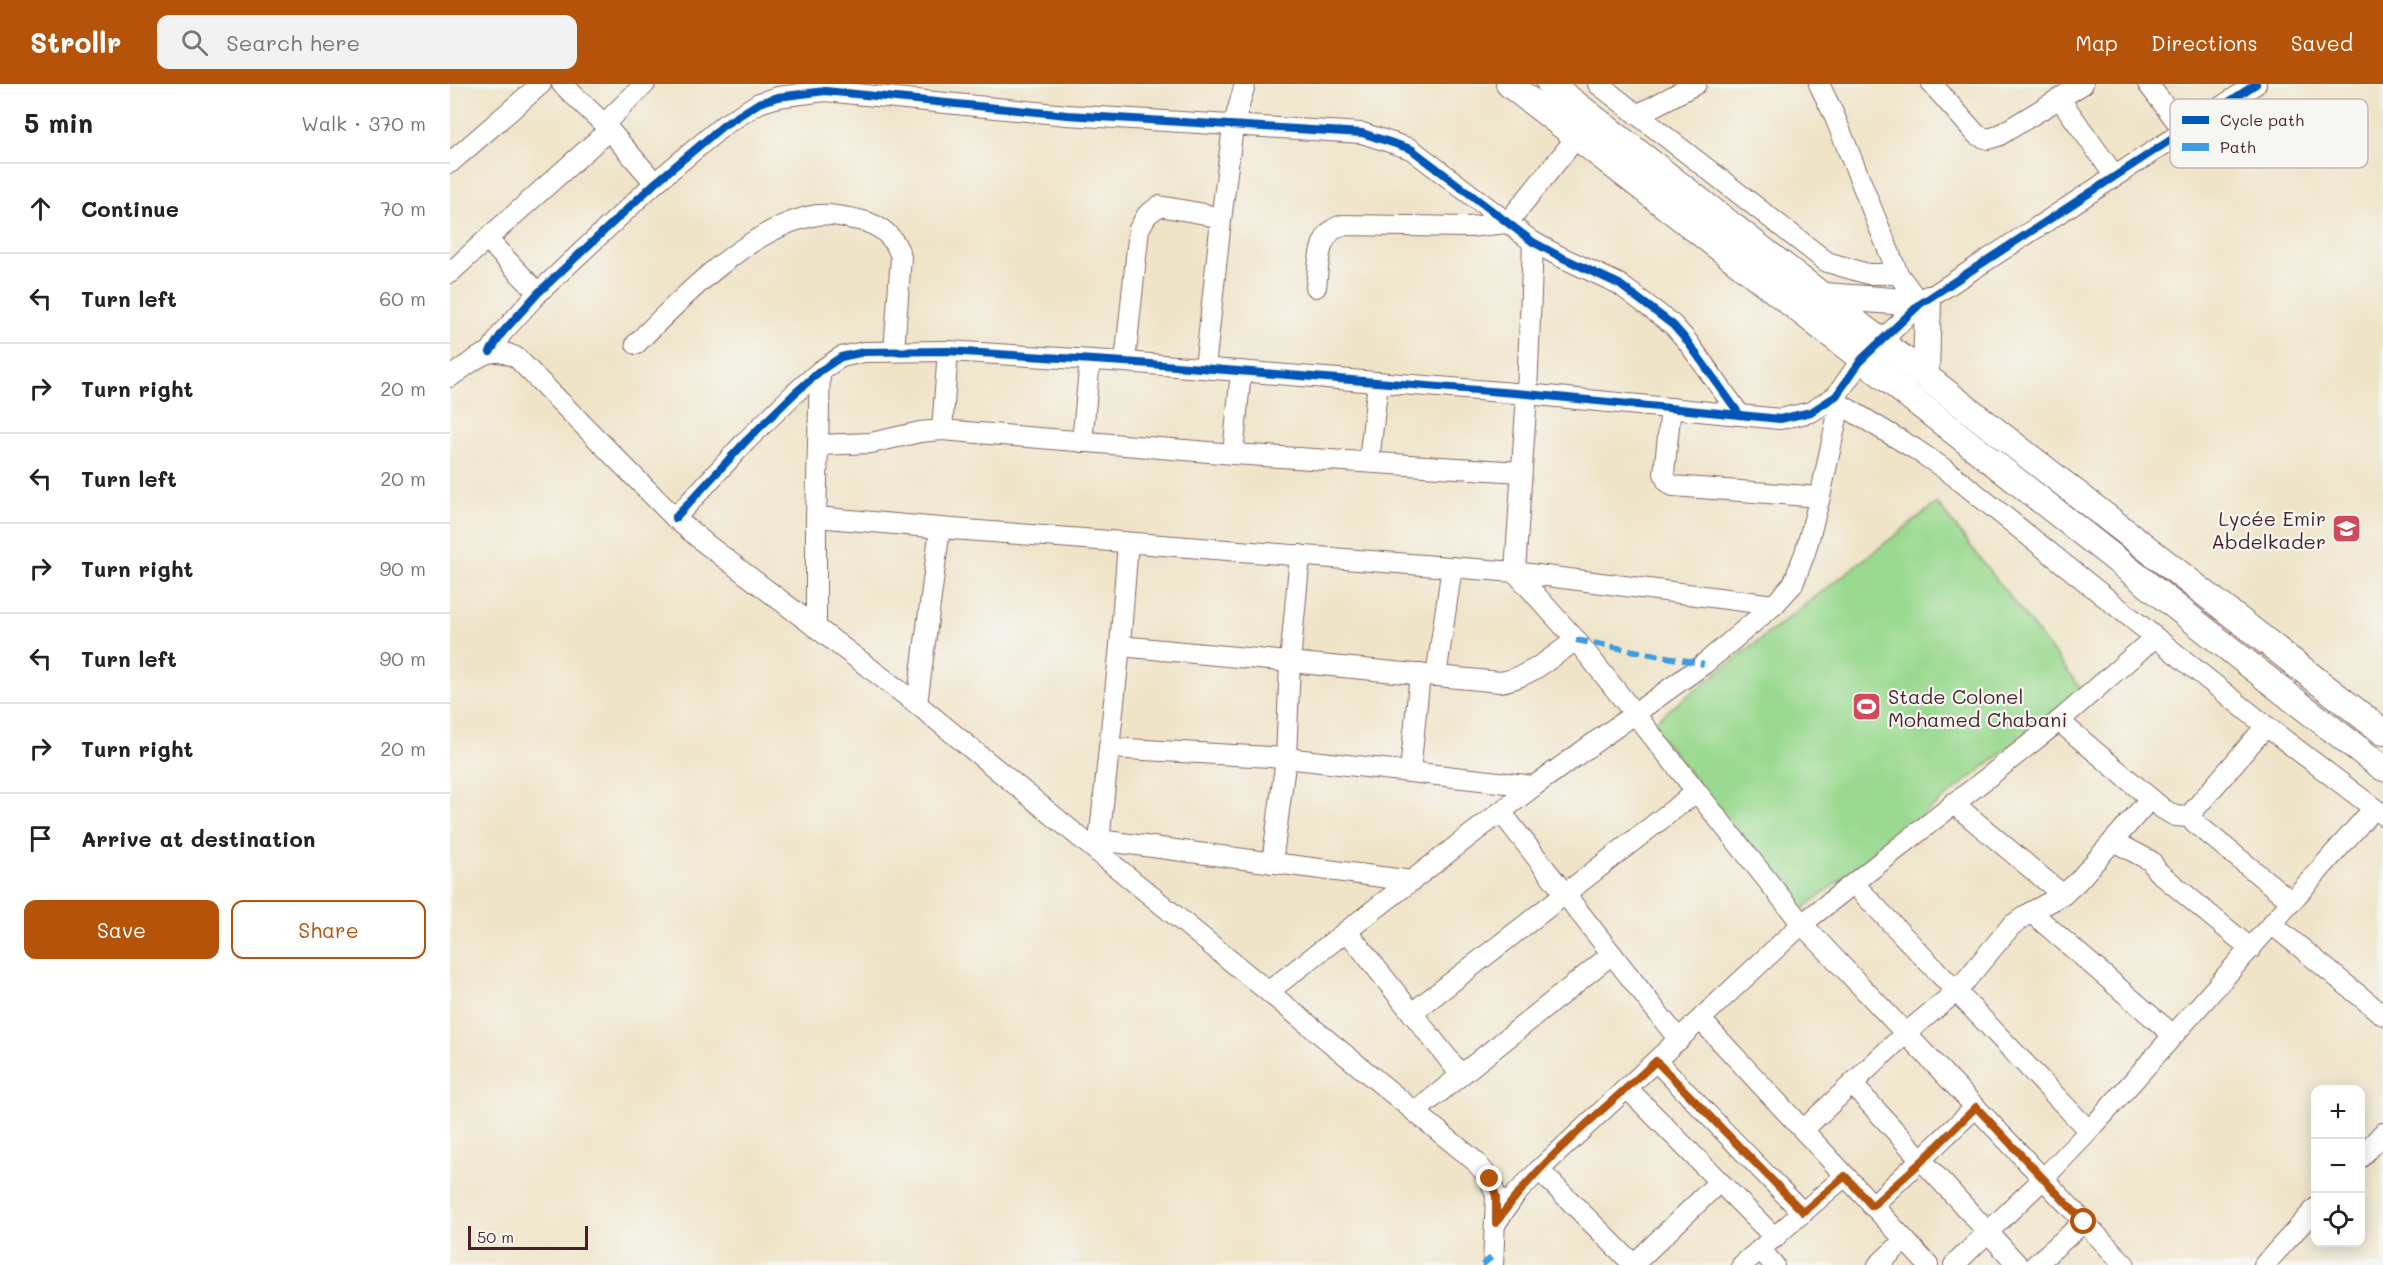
<!DOCTYPE html>
<html lang="en">
<head>
<meta charset="utf-8">
<style>
  body { margin:0; font-family:Mali,sans-serif; background:#f2f2f2; color:#222 }
  .controls { position:absolute; right:18px; bottom:18px; display:grid; overflow:hidden; border-radius:12px; box-shadow:0 3px 15px #0003 }
  .controls button { width:54px; height:54px; display:grid; place-items:center; padding:0; border:0; border-bottom:2px solid #e0e0e0; background:#fff; color:#222; font:30px sans-serif }
  .scale { position:absolute; left:18px; bottom:15px; width:120px; box-sizing:border-box; padding-left:6px; border:3px solid #4a1f2b; border-top:0; font-size:16px; line-height:21px; white-space:nowrap; color:#4a1f2b; -webkit-text-stroke:4px #f6f6f2; paint-order:stroke }
  .stop { position:absolute; width:18px; height:18px; margin:-14px; border:4px solid #b45309; border-radius:50%; background:#fff }
  .stop.end { background:#b45309; border-color:#fff; box-shadow:0 2px 6px #0008 }
  .list { margin:0; padding:0; list-style:none }
  h2 { display:flex; justify-content:space-between; align-items:center; height:78px; margin:0; padding:0 24px; font-size:26px }
  h2 small { font-size:20px; font-weight:400; color:#767676 }
  .list li { display:grid; grid-template-columns:39px 1fr auto; gap:18px; align-items:center; box-sizing:border-box; height:90px; padding:0 24px; border-top:2px solid #e0e0e0 }
  .list b { display:block; font-size:22px; white-space:nowrap }
  .list em { font-size:20px; font-style:normal; color:#767676 }
  .actions { display:flex; gap:12px; padding:18px 24px }
  .actions a { flex:1; padding:14px 0; border:2px solid #b45309; border-radius:12px; text-align:center; font-size:21px; color:#b45309 }
  .actions .main { background:#b45309; color:#fff }
  .icon { flex:none; width:33px; height:33px; fill:none; stroke:currentColor; stroke-width:2; stroke-linecap:round; stroke-linejoin:round }
  .map { position:relative; flex:none; width:1933px; height:1181px; overflow:hidden }
  header { display:flex; align-items:center; gap:36px; box-sizing:border-box; height:84px; padding:0 30px; background:#b45309; color:#fff }
  header strong { font-size:28px }
  nav { display:flex; gap:33px; margin-inline-start:auto; font-size:21px }
  .search { width:420px; height:54px; background:#f2f2f2; display:flex; align-items:center; gap:15px; box-sizing:border-box; padding:0 21px; border-radius:12px; color:#767676; font-size:22px }
  main { display:flex }
  aside { flex:1; background:#fff }
  .map>svg:first-child { display:block }
  .green { fill:#9ad98f; stroke:#727c5d; stroke-width:1.5 }
  .lines { fill:none; stroke-linecap:round; stroke-linejoin:round }
  .minor-casing { stroke:#846462; stroke-width:22 }
  .major-casing { stroke:#846462; stroke-width:28 }
  .minor { stroke:#fff; stroke-width:20 }
  .major { stroke:#fff; stroke-width:26 }
  .quiet { stroke:#409be1; stroke-width:6; stroke-dasharray:12 6; stroke-linecap:butt }
  .cycleway-casing { stroke:#f6f6f2; stroke-width:11 }
  .cycleway { stroke:#0057b8; stroke-width:8 }
  .route { stroke:#b45309; stroke-width:8 }
  .labels { text-anchor:middle; dominant-baseline:central; stroke-width:4.5; stroke-linejoin:round; paint-order:stroke }
  .poi-label { font-size:20px; fill:#4a1f2b; stroke:#f6f6f2; text-anchor:end }
  .key { fill:#f6f6f2; stroke:#c2b6b6; stroke-width:1.5 }
  .key-label { font-size:16px; fill:#4a1f2b }
</style>
</head>
<body>
<header>
<strong>Strollr</strong>
<div class="search"><svg class="icon" aria-label="search" viewBox="0 0 24 24"><circle cx="10" cy="10" r="6"/><path d="M15 15l6 6"/></svg>Search here</div>
<nav><a>Map</a><a>Directions</a><a>Saved</a></nav>
</header>
<main>
<aside>
<h2>5 min<small>Walk · 370 m</small></h2>
<ul class="list">
<li><svg class="icon" aria-label="ahead" viewBox="0 0 24 24"><path d="M12 20V5M6 11l6-6 6 6"/></svg><div><b>Continue</b></div><em>70 m</em></li>
<li><svg class="icon" aria-label="left" viewBox="0 0 24 24"><path d="M17 20v-9H6M10 6l-5 5 5 5"/></svg><div><b>Turn left</b></div><em>60 m</em></li>
<li><svg class="icon" aria-label="right" viewBox="0 0 24 24"><path d="M7 20v-9h11M14 6l5 5-5 5"/></svg><div><b>Turn right</b></div><em>20 m</em></li>
<li><svg class="icon" aria-label="left" viewBox="0 0 24 24"><path d="M17 20v-9H6M10 6l-5 5 5 5"/></svg><div><b>Turn left</b></div><em>20 m</em></li>
<li><svg class="icon" aria-label="right" viewBox="0 0 24 24"><path d="M7 20v-9h11M14 6l5 5-5 5"/></svg><div><b>Turn right</b></div><em>90 m</em></li>
<li><svg class="icon" aria-label="left" viewBox="0 0 24 24"><path d="M17 20v-9H6M10 6l-5 5 5 5"/></svg><div><b>Turn left</b></div><em>90 m</em></li>
<li><svg class="icon" aria-label="right" viewBox="0 0 24 24"><path d="M7 20v-9h11M14 6l5 5-5 5"/></svg><div><b>Turn right</b></div><em>20 m</em></li>
<li><svg class="icon" aria-label="arrive" viewBox="0 0 24 24"><path d="M6 21V4h12l-3 4 3 4H6"/></svg><div><b>Arrive at destination</b></div></li>
</ul>
<div class="actions"><a class="main">Save</a><a>Share</a></div>
</aside>
<div class="map">
<svg width="1933" height="1181" viewBox="0 0 1933 1181">
  <rect width="100%" height="100%" fill="#f6f6f2"/>
  <filter id="ink" filterUnits="userSpaceOnUse"><feTurbulence type="fractalNoise" baseFrequency=".0167" numOctaves="2"/><feDisplacementMap in="SourceGraphic" scale="12" xChannelSelector="R" yChannelSelector="G"/><feConvolveMatrix kernelMatrix="1 2 1 2 8 2 1 2 1" color-interpolation-filters="sRGB"/></filter>
  <filter id="wash" filterUnits="userSpaceOnUse"><feTurbulence type="fractalNoise" baseFrequency=".008" numOctaves="4" result="noise"/><feDisplacementMap in="SourceGraphic" scale="24" xChannelSelector="R" yChannelSelector="G"/><feGaussianBlur stdDeviation="1.35" result="paint"/><feColorMatrix in="noise" values="0 0 0 0 0 0 0 0 0 0 0 0 0 0 0 0 0 1.4 0 .05"/><feComposite in="paint" operator="in"/></filter>
  <g filter="url(#wash)">
    <rect width="100%" height="100%" fill="#efe4c8"/>
    <path class="green" d="M1487,419L1632,606L1348,829L1201,640Z"/>
  </g>
  <g filter="url(#ink)">
    <g class="lines">
      <defs>
        <g id="minor">
          <path d="M112,0L154,40L205,99"/>
          <path d="M1148,0L1377,178L1418,190H1448"/>
          <path d="M1369,0L1384,31L1448,190L1470,220"/>
          <path d="M1482,0L1527,51L1538,55L1548,52L1633,0"/>
          <path d="M1698,0L1734,47"/>
          <path d="M1610,15L1664,91"/>
          <path d="M1187,31L1246,0"/>
          <path d="M154,40L195,0"/>
          <path d="M0,79L91,0"/>
          <path d="M771,136L783,43L795,0"/>
          <path d="M37,155L159,46"/>
          <path d="M1083,158L1077,310L1065,488L1126,556L1352,840L1675,1181"/>
          <path d="M0,189L37,155L88,209"/>
          <path d="M866,203C869,180 867,148 893,141L1018,143L1057,139L1127,53"/>
          <path d="M186,260C230,215 303,140 368,131C380,129 397,134 409,136C431,141 445,153 451,173L444,267"/>
          <path d="M40,268L52,249L88,209L205,99L274,41L309,19L328,13L375,7L617,31L912,49L961,65L1083,158L1111,173L1169,200L1223,241L1237,257L1290,331"/>
          <path d="M675,278L689,145L697,131L709,122L755,130L771,136L755,284"/>
          <path d="M370,287L366,433L490,444"/>
          <path d="M0,293C25,277 37,258 67,274L225,434L256,460L467,620L1025,1077L1040,1095L1046,1112L1043,1181"/>
          <path d="M1386,312L1390,320L1465,365L1499,388L1816,642L1933,731"/>
          <path d="M1221,324L1214,389L1217,397L1223,402L1370,413"/>
          <path d="M492,346L498,267"/>
          <path d="M632,358L640,276"/>
          <path d="M368,361L421,359L470,348L492,346L783,370L1071,388"/>
          <path d="M783,370L791,287"/>
          <path d="M919,378L928,298"/>
          <path d="M225,434L296,357L344,310L370,287L391,273L414,268L498,267L675,278L1077,310L1330,335L1361,328L1386,312L1412,275L1470,220L1806,0"/>
          <path d="M366,542V433"/>
          <path d="M670,562L1050,598C1079,594 1103,572 1126,556"/>
          <path d="M986,592L1002,483"/>
          <path d="M467,620L490,444L1065,488L1324,521"/>
          <path d="M1609,637L1713,725L1725,732L1738,733L1842,818"/>
          <path d="M659,664L836,674L1084,702"/>
          <path d="M960,688L970,590"/>
          <path d="M1051,728L1229,956"/>
          <path d="M1738,733L1816,642"/>
          <path d="M649,756L962,797"/>
          <path d="M1663,757L1701,777L1707,787L1801,865"/>
          <path d="M648,767L670,562L678,459"/>
          <path d="M822,779L836,674L840,578L850,471"/>
          <path d="M1404,800L1639,1047L1924,724"/>
          <path d="M1613,811L1628,797L1700,715"/>
          <path d="M1581,828L1723,951"/>
          <path d="M1823,841L1933,931"/>
          <path d="M897,847L1011,991"/>
          <path d="M819,907L1084,702L1254,580L1324,521L1343,500L1355,469L1370,413L1390,320"/>
          <path d="M962,929L1246,708"/>
          <path d="M1251,936L1478,1181"/>
          <path d="M1206,977L1353,1129"/>
          <path d="M1402,1000L1568,1181"/>
          <path d="M1177,1004L1325,1154"/>
          <path d="M965,1028L1162,870"/>
          <path d="M1353,1046L1456,949L1507,907L1561,842L1581,828L1613,811L1503,719"/>
          <path d="M1910,1074L1933,1049"/>
          <path d="M1089,1086L1184,1181"/>
          <path d="M1422,1122L1526,1023"/>
          <path d="M1046,1139L1065,1111L1089,1086L1352,840L1609,637L1705,553"/>
          <path d="M1311,1166L1324,1181"/>
          <path d="M1184,1180L1268,1099"/>
          <path d="M1292,1181L1395,1092"/>
          <path d="M1428,1181L1455,1156"/>
          <path d="M1504,1181L1593,1095L1639,1047"/>
          <path d="M1585,1181L1634,1138"/>
          <path d="M1814,1181L1866,1124"/>
        </g>
        <g id="major">
          <path d="M1059,0L1412,275L1844,616L1933,684"/>
          <path d="M1100,0L1933,648"/>
          <path d="M1374,212L1443,217L1467,223"/>
          <path d="M1476,291L1478,215"/>
        </g>
      </defs>
      <use href="#minor" class="minor-casing"/>
      <use href="#major" class="major-casing"/>
      <use href="#minor" class="minor"/>
      <use href="#major" class="major"/>
      <g class="quiet">
        <path d="M1126,556L1254,580"/>
        <path d="M1032,1181L1042,1173"/>
      </g>
      <defs>
        <g id="cycleway">
          <path d="M40,268L52,249L88,209L205,99L274,41L309,19L328,13L375,7L617,31L912,49L961,65L1083,158L1111,173L1169,200L1223,241L1237,257L1290,331"/>
          <path d="M225,434L296,357L344,310L370,287L391,273L414,268L498,267L675,278L1077,310L1330,335L1361,328L1386,312L1412,275L1470,220L1806,0"/>
        </g>
      </defs>
      <use href="#cycleway" class="cycleway-casing"/>
      <use href="#cycleway" class="cycleway"/>
    </g>
  </g>
  <g class="lines" filter="url(#ink)">
    <path class="route" d="M1040,1095L1046,1112V1139C1089,1076 1151,1029 1206,977L1353,1128L1395,1092L1422,1122L1471,1078L1526,1023L1634,1138"/>
  </g>
  <defs>
    <symbol id="school-square" viewBox="-11 -11 22 22"><rect x="-9" y="-9" width="18" height="18" rx="4" fill="#d1495b" stroke="#f6f6f2"/><path d="M0-5L7-2L0 1L-7-2ZM-4 1L0 2.5L4 1V4Q0 6-4 4Z" fill="#fff"/></symbol>
    <symbol id="stadium-square" viewBox="-11 -11 22 22"><rect x="-9" y="-9" width="18" height="18" rx="4" fill="#d1495b" stroke="#f6f6f2"/><path d="M0-5a6.5 5 0 1 0 0 10a6.5 5 0 1 0 0-10ZM-3.5-1.8h7v3.6h-7Z" fill="#fff"/></symbol>
  </defs>
  <g fill-rule="evenodd">
    <use href="#school-square" x="1880" y="428" width="33" height="33"/>
    <use href="#stadium-square" x="1400" y="606" width="33" height="33"/>
  </g>
  <g class="labels">
    <g class="poi-label">
      <text x="1876" y="434">Lycée Emir<tspan x="1876" dy="23">Abdelkader</tspan></text>
      <text x="1438" y="612" text-anchor="start">Stade Colonel<tspan x="1438" dy="23">Mohamed Chabani</tspan></text>
    </g>
  </g>
  <rect x="1720" y="15" width="198" height="69" rx="9" class="key"/>
  <rect x="1732" y="32" width="27" height="8" fill="#0057b8"/>
  <rect x="1732" y="59" width="27" height="8" fill="#409be1"/>
  <g class="key-label">
    <text x="1770" y="42">Cycle path</text>
    <text x="1770" y="69">Path</text>
  </g>
</svg>
<div class="controls">
<button>+</button>
<button>−</button>
<button><svg class="icon" aria-label="locate" viewBox="0 0 24 24"><circle cx="12" cy="12" r="6"/><path d="M12 2v4M12 18v4M2 12h4M18 12h4"/></svg></button>
</div>
<div class="scale">50 m</div>
<div class="stop" style="left:1634px;top:1138px"></div>
<div class="stop end" style="left:1040px;top:1095px"></div>
</div>
</main>
</body>
</html>
